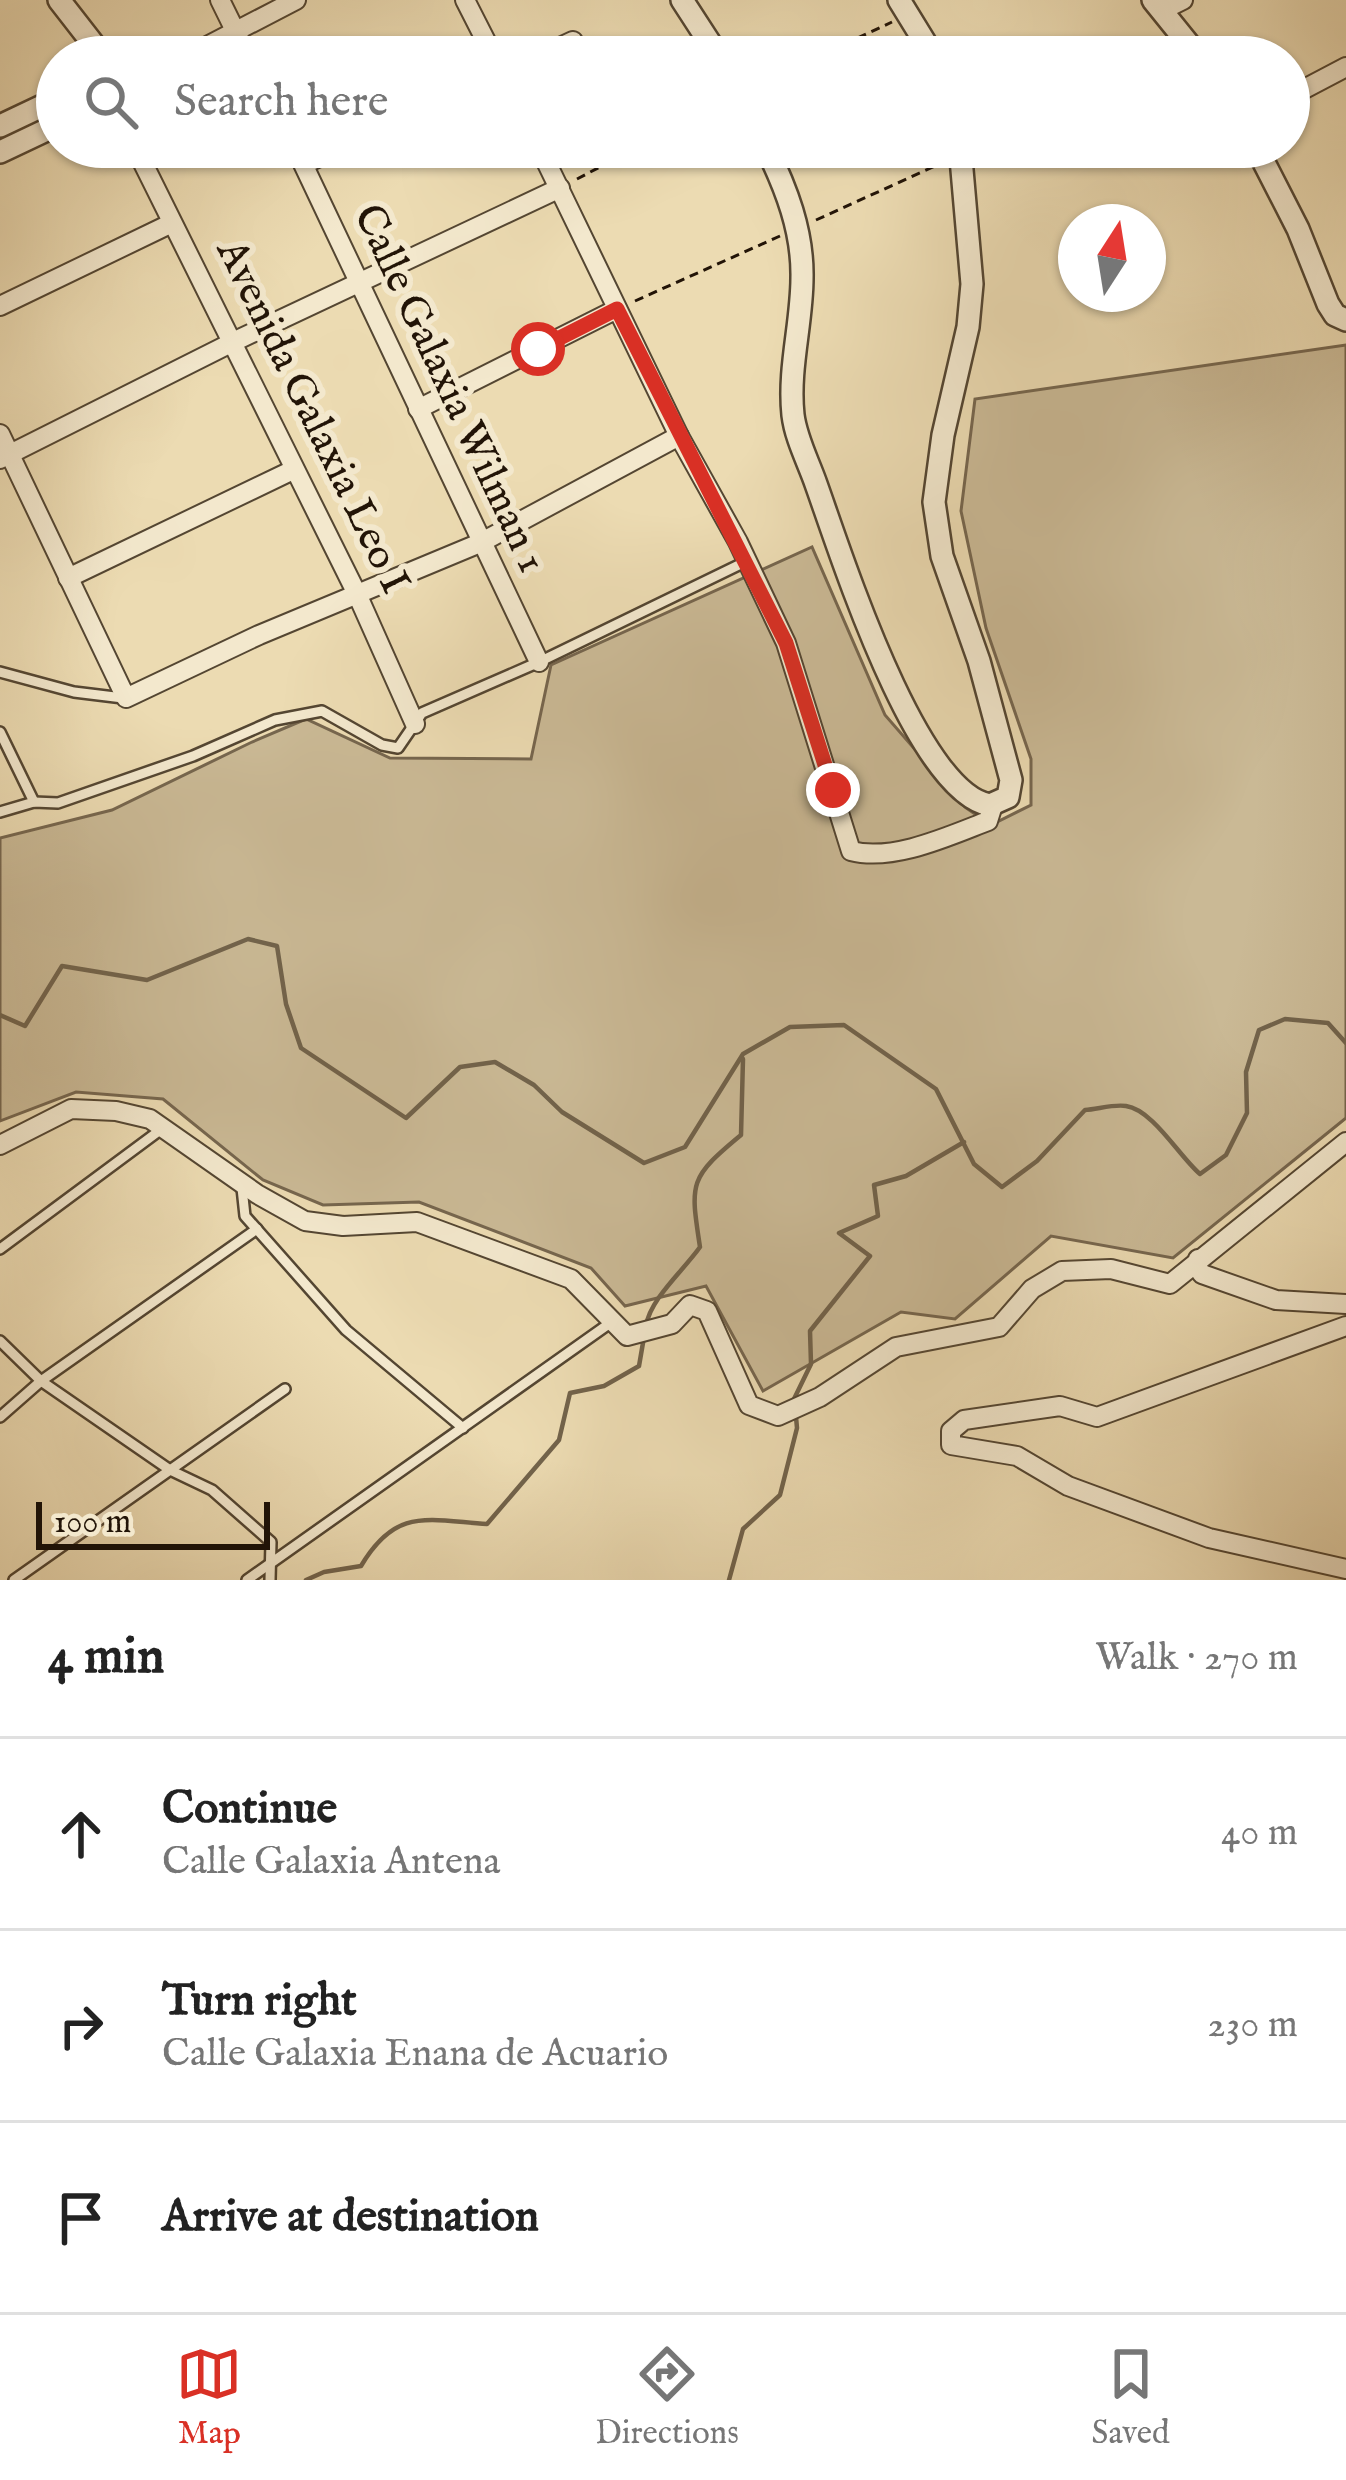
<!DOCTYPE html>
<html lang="en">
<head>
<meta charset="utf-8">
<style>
  body { margin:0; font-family:"IM FELL English",serif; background:#f2f2f2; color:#222 }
  .compass { position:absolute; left:1058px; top:204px; width:108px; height:108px; border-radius:50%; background:#fff; box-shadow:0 3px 9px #0004; rotate:12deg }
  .scale { position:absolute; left:36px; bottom:30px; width:234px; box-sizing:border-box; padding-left:12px; border:6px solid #221407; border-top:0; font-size:33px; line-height:42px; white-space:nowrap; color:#221407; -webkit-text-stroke:9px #f3e8cd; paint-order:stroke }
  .stop { position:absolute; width:36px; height:36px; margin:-27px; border:9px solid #d93025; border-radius:50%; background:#fff }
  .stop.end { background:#d93025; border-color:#fff; box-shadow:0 3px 12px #0008 }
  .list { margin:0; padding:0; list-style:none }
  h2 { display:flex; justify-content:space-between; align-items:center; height:156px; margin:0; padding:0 48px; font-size:51px }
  h2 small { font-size:39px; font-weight:400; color:#767676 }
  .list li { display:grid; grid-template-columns:78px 1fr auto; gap:36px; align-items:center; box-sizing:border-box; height:192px; padding:0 48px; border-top:3px solid #e0e0e0 }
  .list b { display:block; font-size:45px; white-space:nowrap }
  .list p { margin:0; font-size:39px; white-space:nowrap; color:#767676 }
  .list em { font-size:39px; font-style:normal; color:#767676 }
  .icon { flex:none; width:66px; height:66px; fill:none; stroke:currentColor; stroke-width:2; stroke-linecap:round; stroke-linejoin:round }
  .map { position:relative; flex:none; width:1346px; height:1580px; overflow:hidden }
  .search { position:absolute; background:#fff; box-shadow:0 3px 9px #0004; left:36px; right:36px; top:36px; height:132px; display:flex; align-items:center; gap:30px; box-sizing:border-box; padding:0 42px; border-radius:66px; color:#767676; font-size:45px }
  .sheet { height:732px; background:#fff }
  nav { display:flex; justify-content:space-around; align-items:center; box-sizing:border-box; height:168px; border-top:3px solid #e0e0e0; background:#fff; font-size:33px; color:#767676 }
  nav a { display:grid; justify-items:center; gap:6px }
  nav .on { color:#d93025 }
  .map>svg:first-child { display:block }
  .green { fill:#cab995; stroke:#76664e; stroke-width:3 }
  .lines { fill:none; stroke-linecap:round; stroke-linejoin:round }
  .stream { stroke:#72634b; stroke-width:4.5 }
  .service-casing { stroke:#544632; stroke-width:14 }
  .minor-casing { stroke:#544632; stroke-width:22 }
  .tertiary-casing { stroke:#544632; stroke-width:26 }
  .path { stroke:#221407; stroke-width:3; stroke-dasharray:9 6; stroke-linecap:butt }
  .service { stroke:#f3e8cd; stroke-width:9 }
  .minor { stroke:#f3e8cd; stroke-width:18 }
  .tertiary { stroke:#f3e8cd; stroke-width:21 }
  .route { stroke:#d93025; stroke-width:15 }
  .labels { text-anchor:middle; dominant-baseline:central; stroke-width:12; stroke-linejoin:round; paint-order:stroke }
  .street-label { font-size:42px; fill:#221407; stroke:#f3e8cd }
</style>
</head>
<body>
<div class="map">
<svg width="1346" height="1580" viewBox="0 0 1346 1580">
  <rect width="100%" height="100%" fill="#ecdbb2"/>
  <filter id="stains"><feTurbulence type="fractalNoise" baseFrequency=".00167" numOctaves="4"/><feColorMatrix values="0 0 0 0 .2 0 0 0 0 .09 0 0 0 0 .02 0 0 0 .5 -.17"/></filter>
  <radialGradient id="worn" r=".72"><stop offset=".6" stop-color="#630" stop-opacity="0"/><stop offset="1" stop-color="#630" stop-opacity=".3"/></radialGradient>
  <path class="green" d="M1346,345V1118L1173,1258L1051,1236L955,1319L901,1312L763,1391L706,1286L625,1306L591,1268L419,1202L323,1205L263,1180L163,1099L76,1092L0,1121V838L112,810L252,742L306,719L390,758L531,759L551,665L812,547L885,715L965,807L991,825L1031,805V759L986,628L961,511L975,399Z"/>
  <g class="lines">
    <g class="stream">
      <path d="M0,1015L25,1026L62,966L147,980L248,939L277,946L286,1004L301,1048L406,1118L460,1067L495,1062L534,1085L562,1112L644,1163L685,1147L743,1054L790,1027L844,1025L936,1089L974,1164L1002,1187L1037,1161L1085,1110C1098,1109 1114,1104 1126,1106C1153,1110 1179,1156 1200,1174L1226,1155L1247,1113L1246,1072L1259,1030L1285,1019L1328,1023L1346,1043"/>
      <path d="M646,1326C650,1299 683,1271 700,1247C690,1182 689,1178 741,1135L743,1059"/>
      <path d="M794,1399L811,1364L810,1331L870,1256L839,1233L878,1216L874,1185L906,1176L964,1142"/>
      <path d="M306,1580L324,1572L361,1566C396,1507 427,1520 487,1524L559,1440L570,1393L604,1386L639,1366L644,1337"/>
      <path d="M729,1580L743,1529L780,1495L797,1428L796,1417"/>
    </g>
    <defs>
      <g id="service">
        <path d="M0,672L74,692L123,698"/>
        <path d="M0,732L34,802"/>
        <path d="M0,812L34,802L58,803L193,756L275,720L322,711L382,745L398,748L422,713L539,662L747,561"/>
        <path d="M242,1188L245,1216L346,1330L463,1428"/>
        <path d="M0,1249L163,1128"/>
        <path d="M0,1341L41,1381L170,1470L212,1490L271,1542L270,1580"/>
        <path d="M0,1417L41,1381L257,1229"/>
        <path d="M14,1580L285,1389"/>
        <path d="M247,1580L613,1321"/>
      </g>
      <g id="minor">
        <path d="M220,0L248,57"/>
        <path d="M465,0L494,57"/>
        <path d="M1161,11L1183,0"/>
        <path d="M186,57L296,0"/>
        <path d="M539,57L573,41"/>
        <path d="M1289,97L1346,67"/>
        <path d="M135,147L357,594L415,724"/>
        <path d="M295,147L539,662"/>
        <path d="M539,147L679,436L738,542L786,643L851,851C893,862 949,836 988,821L993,805"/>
        <path d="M304,164L342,147"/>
        <path d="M0,306L172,223"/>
        <path d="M418,409L617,309"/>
        <path d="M0,434L126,698L259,635L480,543L679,436"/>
        <path d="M0,459L233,342L560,188"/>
        <path d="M68,578L293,470"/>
        <path d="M0,1145L71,1109L116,1111L150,1119L257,1194L305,1221L343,1226L417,1222L571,1279L627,1336L672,1324L690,1305L707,1311L749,1405L778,1416L820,1397L896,1347L999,1327L1032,1289L1062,1271L1111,1269L1170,1284L1346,1142"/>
        <path d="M1198,1259L1197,1267L1202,1274L1276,1300L1346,1304"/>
        <path d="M1346,1326L1097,1417L1060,1406L964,1420L951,1431V1445L1017,1456L1068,1486L1209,1538L1346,1569"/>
      </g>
      <g id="tertiary">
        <path d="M59,0L94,45L97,57"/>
        <path d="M682,0L719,57"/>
        <path d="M899,0L934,57"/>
        <path d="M1153,0L1199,57"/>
        <path d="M0,126L57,99"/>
        <path d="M766,147C786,188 803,231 802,278C802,323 788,369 793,415C796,439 808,461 816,484C840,551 916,793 990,805L1008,797L1011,780L979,661L942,556L934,502L943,435L968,327L972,284L960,147"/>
        <path d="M1256,147L1298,229L1328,304L1335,315L1346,320"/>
        <path d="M0,152L57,125"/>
      </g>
    </defs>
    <use href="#service" class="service-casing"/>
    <use href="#minor" class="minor-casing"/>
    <use href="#tertiary" class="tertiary-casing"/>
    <g class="path">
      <path d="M817,57L892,22"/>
      <path d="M577,179L638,147"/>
      <path d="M816,220L944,162"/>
      <path d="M635,301L780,236"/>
    </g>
    <use href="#service" class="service"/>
    <use href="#minor" class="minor"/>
    <use href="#tertiary" class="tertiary"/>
  </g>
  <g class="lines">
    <path class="route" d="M538,349L617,309L786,643L833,790"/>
  </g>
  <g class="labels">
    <g class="street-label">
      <text transform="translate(449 389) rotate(65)">Calle Galaxia Wilman 1</text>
      <text transform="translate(312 417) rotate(64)">Avenida Galaxia Leo I</text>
    </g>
  </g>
  <rect width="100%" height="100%" filter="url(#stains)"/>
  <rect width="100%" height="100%" fill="url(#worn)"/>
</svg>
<svg class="compass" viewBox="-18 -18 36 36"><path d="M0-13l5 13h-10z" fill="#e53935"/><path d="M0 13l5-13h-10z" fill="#767676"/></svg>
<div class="scale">100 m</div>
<div class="stop" style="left:538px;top:349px"></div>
<div class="stop end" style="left:833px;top:790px"></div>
<div class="search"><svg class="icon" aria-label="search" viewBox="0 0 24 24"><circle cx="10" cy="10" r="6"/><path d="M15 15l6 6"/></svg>Search here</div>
</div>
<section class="sheet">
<h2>4 min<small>Walk · 270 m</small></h2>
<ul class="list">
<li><svg class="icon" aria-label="ahead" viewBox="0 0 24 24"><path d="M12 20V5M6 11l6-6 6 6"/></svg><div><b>Continue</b><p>Calle Galaxia Antena</p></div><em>40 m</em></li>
<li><svg class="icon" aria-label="right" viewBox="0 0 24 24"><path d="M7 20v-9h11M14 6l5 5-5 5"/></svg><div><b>Turn right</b><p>Calle Galaxia Enana de Acuario</p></div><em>230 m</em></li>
<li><svg class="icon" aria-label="arrive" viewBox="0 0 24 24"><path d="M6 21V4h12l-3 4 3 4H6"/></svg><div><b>Arrive at destination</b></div></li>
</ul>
</section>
<nav>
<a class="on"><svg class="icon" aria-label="map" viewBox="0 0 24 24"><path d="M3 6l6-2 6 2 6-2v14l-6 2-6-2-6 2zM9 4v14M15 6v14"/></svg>Map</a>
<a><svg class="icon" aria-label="directions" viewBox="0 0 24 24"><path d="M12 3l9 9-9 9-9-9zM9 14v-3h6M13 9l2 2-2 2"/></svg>Directions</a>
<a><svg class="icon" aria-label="saved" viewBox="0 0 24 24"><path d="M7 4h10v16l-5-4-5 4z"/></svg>Saved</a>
</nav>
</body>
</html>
